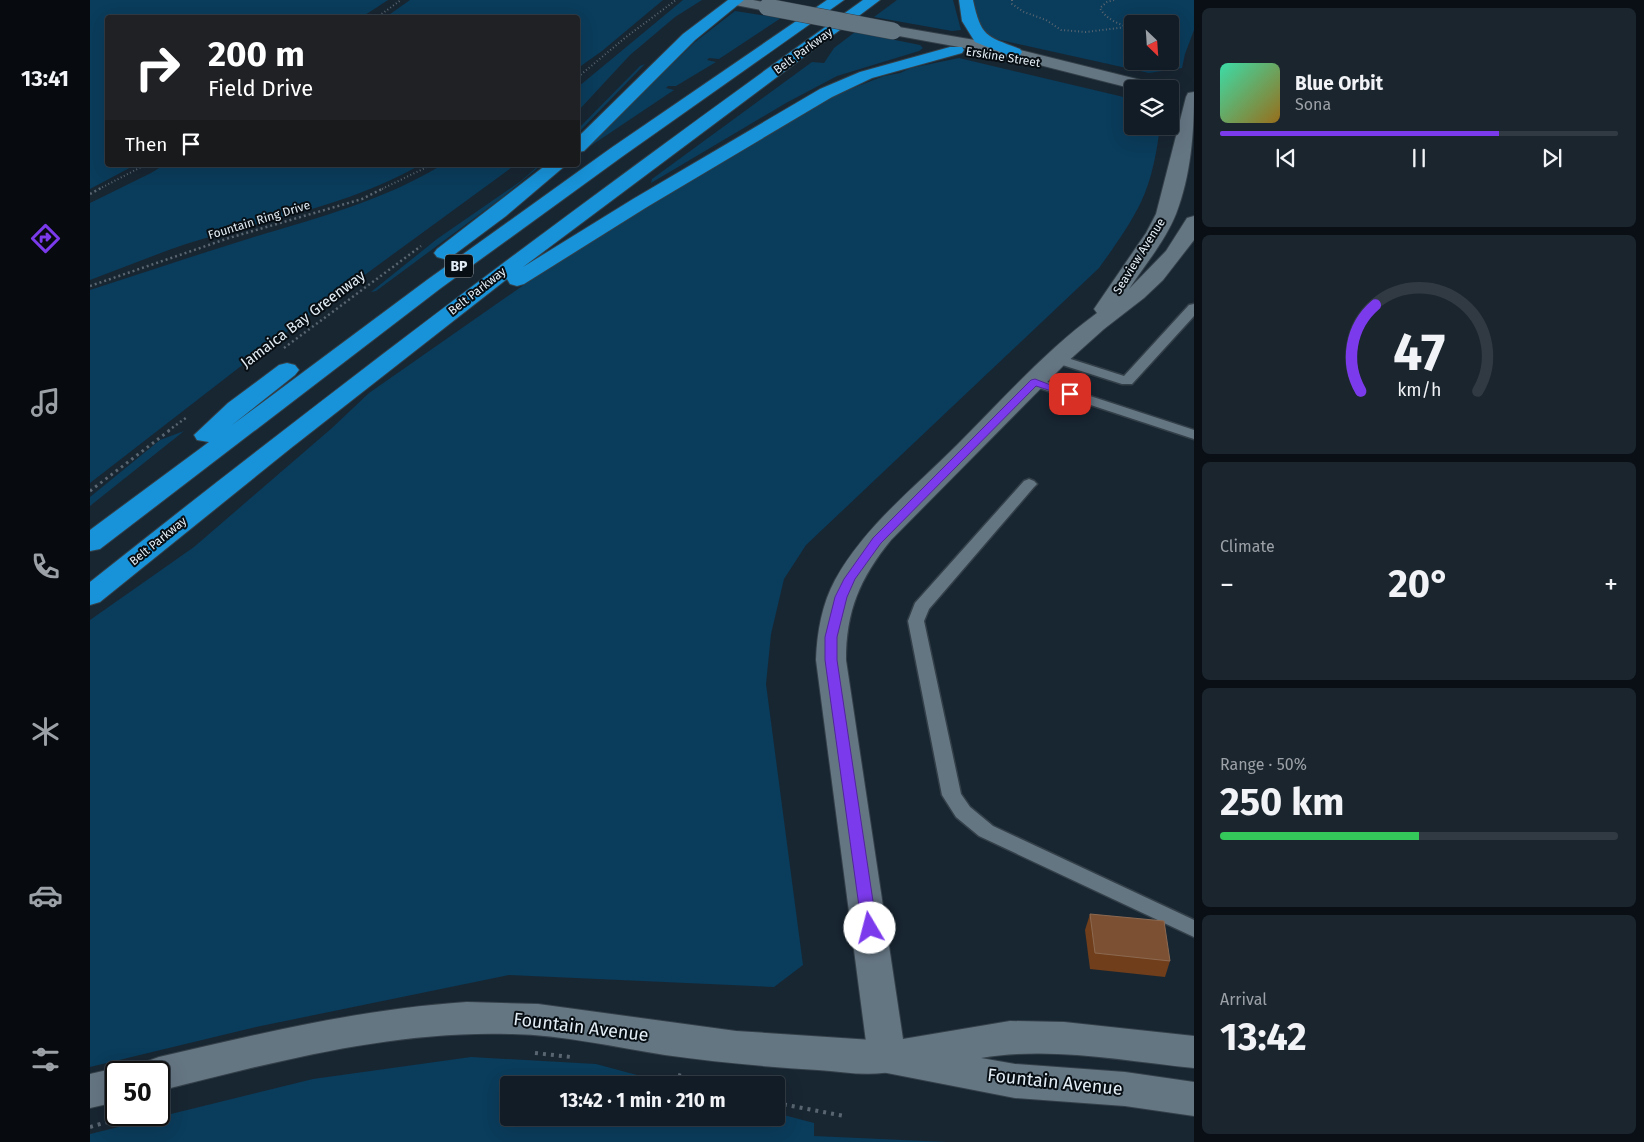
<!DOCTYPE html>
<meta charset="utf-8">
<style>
body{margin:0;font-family:"Fira Sans",sans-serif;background:#1b252e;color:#f1f3f6;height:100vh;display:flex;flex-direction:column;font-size:19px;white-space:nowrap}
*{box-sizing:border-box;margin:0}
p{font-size:16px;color:#9ca1a7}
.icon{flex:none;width:28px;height:28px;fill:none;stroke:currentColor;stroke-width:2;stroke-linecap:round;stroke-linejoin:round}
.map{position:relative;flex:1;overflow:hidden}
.side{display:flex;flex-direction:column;gap:8px;padding:8px;background:#0a0f15;width:450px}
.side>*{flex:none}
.top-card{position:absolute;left:15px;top:15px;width:475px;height:152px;border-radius:5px;box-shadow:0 5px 20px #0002,0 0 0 1px #313a43;background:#202124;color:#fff;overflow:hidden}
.needle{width:32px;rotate:155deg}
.controls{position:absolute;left:1034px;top:15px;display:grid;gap:10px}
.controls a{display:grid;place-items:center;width:55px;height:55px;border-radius:5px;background:#121c26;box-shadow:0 5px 20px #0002,0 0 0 1px #313a43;font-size:25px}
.speed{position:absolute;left:15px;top:1061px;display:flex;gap:10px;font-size:25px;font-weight:700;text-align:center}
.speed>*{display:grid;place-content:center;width:65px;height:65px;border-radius:50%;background:#121c26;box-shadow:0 5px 20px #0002,0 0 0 1px #313a43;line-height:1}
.speed .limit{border:2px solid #111;border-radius:8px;background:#fff;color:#111}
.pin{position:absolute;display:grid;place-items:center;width:42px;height:42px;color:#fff;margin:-21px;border-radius:10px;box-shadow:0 2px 8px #0006}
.me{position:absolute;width:55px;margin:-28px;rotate:352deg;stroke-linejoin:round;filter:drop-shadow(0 0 4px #0008)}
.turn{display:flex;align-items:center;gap:18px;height:105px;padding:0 20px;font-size:22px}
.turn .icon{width:65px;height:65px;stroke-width:2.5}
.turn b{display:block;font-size:35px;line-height:42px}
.then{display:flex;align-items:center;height:48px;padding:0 20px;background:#0003;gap:10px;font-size:19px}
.big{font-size:38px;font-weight:700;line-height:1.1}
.side .widget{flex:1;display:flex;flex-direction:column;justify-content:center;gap:8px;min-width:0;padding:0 18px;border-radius:8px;background:#1b252e}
.side .dial{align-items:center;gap:0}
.dial svg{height:130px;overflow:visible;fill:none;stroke:#313a43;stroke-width:7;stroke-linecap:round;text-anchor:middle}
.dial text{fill:#f1f3f6;stroke:none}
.song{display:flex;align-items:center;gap:15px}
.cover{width:60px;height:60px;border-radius:8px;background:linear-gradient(135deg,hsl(160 70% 55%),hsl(40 70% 35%))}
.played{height:5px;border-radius:2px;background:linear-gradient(90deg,#7c3aed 70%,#313a43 70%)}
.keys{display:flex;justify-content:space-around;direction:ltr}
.heat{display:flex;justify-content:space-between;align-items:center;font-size:28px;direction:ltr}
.charge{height:8px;border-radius:4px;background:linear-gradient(90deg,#34c759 50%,#313a43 0)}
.trip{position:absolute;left:410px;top:1076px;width:285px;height:50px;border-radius:5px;background:#121c26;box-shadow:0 5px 20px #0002,0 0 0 1px #313a43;font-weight:700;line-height:50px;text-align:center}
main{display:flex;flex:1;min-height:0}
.tab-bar{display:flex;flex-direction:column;width:90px;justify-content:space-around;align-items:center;background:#070b0f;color:#9ca1a7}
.tab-bar .icon{width:35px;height:35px}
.tab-bar .current{color:#7c3aed}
.tab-bar b{font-size:22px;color:#f1f3f6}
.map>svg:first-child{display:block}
</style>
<main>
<nav class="tab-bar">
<b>13:41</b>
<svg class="icon current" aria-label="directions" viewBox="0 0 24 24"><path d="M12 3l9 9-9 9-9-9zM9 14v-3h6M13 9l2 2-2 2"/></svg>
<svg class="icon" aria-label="music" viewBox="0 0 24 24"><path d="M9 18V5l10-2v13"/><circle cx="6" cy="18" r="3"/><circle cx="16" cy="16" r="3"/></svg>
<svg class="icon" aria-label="phone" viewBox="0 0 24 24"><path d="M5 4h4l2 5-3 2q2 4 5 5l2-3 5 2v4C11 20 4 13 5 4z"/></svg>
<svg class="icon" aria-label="climate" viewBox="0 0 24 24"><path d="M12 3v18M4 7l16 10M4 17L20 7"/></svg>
<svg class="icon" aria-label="car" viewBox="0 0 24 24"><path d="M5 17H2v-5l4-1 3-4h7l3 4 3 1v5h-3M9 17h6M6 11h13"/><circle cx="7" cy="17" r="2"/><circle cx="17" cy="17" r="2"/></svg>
<svg class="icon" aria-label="filters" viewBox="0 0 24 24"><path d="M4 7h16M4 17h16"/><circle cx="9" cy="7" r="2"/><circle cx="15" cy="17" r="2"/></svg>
</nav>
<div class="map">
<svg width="1104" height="1142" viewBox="0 0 1104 1142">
<rect width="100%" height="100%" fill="#182632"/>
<g fill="#0a3c5b" fill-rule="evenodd">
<polygon points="0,0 298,0 272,17 18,18 18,165 45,165 0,189"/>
<polygon points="320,0 573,0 512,51 488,68 488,18 296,17"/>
<polygon points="593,0 612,0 585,17 540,55 488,111 488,87"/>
<polygon points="807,0 863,0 871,30 862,31 784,17"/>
<path d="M883,0h221v30l-9,24 -3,14 -33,5 -162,-36 -9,-17zM1042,24h38v37h-38z"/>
<polygon points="645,11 691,18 629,59 619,58 617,60 626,62 586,86 578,86 576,88 584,90 490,153 605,42"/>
<polygon points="765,32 830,45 833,48 829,51 747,76 696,103 561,183 562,179 722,62 734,63 744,48"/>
<path d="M869,58l173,41v27h28c-3,25 -8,53 -19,76 -11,23 -27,45 -42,66l-293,277 -22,34 -13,55 -5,50 37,281 -29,22 -265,-12 -253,52 -166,40v-447l104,-73 138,-119 37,-35 169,-118 148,-93 149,-87 49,-19 16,-3 11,-5z"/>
<polygon points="555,64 488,133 488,129 550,66"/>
<path d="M74,165h256c-71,41 -156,55 -234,79 -32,11 -64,24 -96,36v-77l61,-30z"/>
<path d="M352,165h73l-257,188 -168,130v-193c55,-18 109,-36 164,-53 66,-20 128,-36 188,-72z"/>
<polygon points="449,165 451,165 413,197 286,291 281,292 347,239 431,181"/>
<polygon points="94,431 0,506 0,497 70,440"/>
<polygon points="381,1057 506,1064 584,1085 419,1085 419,1118 686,1118 686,1113 724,1123 724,1136 857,1142 0,1142 0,1134 223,1079"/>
</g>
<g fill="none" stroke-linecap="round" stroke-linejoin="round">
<g stroke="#344049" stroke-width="3">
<g id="lane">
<polygon points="1104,304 1104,316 1042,384 1032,384 963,362 961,359 968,355 1034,376 1099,305"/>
<polygon points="945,378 1104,430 1104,439 940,385 938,382"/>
<polygon points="939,479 944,481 947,484 944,487 839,609 834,621 871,794 880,807 903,826 1104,920 1104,937 889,836 866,817 852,795 818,621 825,603 934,481"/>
</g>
</g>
<g stroke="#344049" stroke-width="2">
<g id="street">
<path d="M377,1002l71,2 198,27 151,10 14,4 5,12 -5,12c-26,9 -56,3 -83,1 -51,-3 -102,-8 -153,-15 -51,-8 -102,-20 -153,-21 -120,-4 -238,28 -353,57v-19h-19l5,-10 14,-5c102,-24 203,-48 308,-55z"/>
<polygon points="26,1068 38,1072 26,1072 26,1102 0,1108 0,1074"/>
</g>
</g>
<g stroke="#344049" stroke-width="2">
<g id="secondary">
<polygon points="638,0 663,0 682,4 684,7 682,10 677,11 640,4"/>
<polygon points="803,26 902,43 1071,85 1073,89 1044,89 902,53 798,34 795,31 798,28"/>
<path d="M1104,92c0,41 -3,83 -18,122 -11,27 -31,51 -47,75l37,-38 21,-33 7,-2v24l-31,40 -19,18 -40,31 -38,34 -175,177c-31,38 -45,71 -45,120l57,379 107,-18 54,1 130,14v32c-70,-7 -143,-22 -213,-10l34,6 110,8 69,10v34l-69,-10 -110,-8 -128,-25 -14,-4 -5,-12 -52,-397c1,-28 6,-56 19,-80 29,-53 79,-92 122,-135 45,-45 88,-94 140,-132l-3,-4 52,-76 10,-19 30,-117 2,-4z"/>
</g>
</g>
<g stroke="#344049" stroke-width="2">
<g id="highway">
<polygon points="638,0 654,0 605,40 494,151 488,152 488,137 593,34"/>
<polygon points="737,0 754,0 533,156 351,288 10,549 0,551 0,530 119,442 107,440 104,435 138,403 189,365 197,363 205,365 209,370 205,375 142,425 337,280 521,148"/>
<path d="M773,0h17l-357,267 110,-68 187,-110 40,-17 90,-25h12l2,3 -2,3 -90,25 -40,19 -185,110 -123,77 -7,2 -7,-2 -3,-5 -216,169 -191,154 -10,3v-23c253,-201 511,-395 773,-582z"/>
<path d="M869,0h14c8,37 13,36 47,49l2,3 -2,3h-12l-33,-13 -13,-21z"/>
<polygon points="456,165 476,165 416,216 361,257 354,259 347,257 344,253 347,249"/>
</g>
</g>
<g stroke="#596671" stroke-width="2" stroke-dasharray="1 2.5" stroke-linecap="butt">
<polyline points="922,0 922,4 934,12 956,20 971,30 996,32 1036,27"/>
<path d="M1024,0l-7,2 -7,6c6,12 20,16 32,21"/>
<polyline points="286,18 311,0"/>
<polyline points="1062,61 1069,67"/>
<polyline points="488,77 536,37 586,0"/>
<polyline points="9,189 55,165"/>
<polyline points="292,189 341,165"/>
</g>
<g stroke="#596671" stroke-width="2.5" stroke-dasharray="2 3" stroke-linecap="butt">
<polyline points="0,194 11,188"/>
<polyline points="0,286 139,238 272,199 294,188"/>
<polyline points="194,348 331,246"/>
<polyline points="78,431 97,417"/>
</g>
<polyline stroke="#596671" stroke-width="3" stroke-dasharray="2.5 4" stroke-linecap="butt" points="0,491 80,430"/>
<g stroke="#596671" stroke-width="4" stroke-dasharray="3 5" stroke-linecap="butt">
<polyline points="445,1053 481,1057"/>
<polyline points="588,1075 629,1085"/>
<polyline points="686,1103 754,1116"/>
<polyline points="28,1119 45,1115"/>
<polyline points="0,1127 17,1122"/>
</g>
<use href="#lane" fill="#657683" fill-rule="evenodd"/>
<use href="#street" fill="#657683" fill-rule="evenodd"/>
<use href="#secondary" fill="#657683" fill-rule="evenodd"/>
<use href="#highway" fill="#1892d8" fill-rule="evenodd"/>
<g stroke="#344049" stroke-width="18" stroke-linecap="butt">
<polyline id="secondary-bridge" points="677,7 803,31"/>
</g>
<use href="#secondary-bridge" stroke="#657683" stroke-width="17"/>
</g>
<polygon fill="#703e1b" points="1000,914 1080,961 1075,977 1000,969 995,930"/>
<polygon fill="#7c5133" stroke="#8c6951" points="1000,914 1074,921 1080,961 1005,953"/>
<polygon fill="#7c3aed" stroke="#51269a" points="945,379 984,394 980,397 946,386 791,543 765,579 757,597 747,637 747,660 787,928 785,932 780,934 774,932 772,928 735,660 735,637 745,597 754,579 783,538 941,380"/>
<g text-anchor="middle" stroke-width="4" stroke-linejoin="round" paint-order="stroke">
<g font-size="12" fill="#e2ecf4" stroke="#080f14">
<text transform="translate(713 51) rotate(-36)" y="4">Belt Parkway</text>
<text transform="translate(913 57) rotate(9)" y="4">Erskine Street</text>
<text transform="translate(169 220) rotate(-17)" y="4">Fountain Ring Drive</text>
<text transform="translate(1049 256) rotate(-58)" y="4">Seaview Avenue</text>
<text transform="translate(387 291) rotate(-38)" y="4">Belt Parkway</text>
<text transform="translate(68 541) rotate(-39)" y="4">Belt Parkway</text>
</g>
<rect fill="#080f14" stroke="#a1aab1" stroke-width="1" x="355" y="254.5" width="28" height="23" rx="4"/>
<g font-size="14" font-weight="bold" fill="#e2ecf4">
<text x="369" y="271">BP</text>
</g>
<g font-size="15" fill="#e2ecf4" stroke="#080f14">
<text transform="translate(213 319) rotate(-37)" y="5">Jamaica Bay Greenway</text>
</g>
<g font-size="18" fill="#e2ecf4" stroke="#080f14">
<text transform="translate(491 1027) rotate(7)" y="6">Fountain Avenue</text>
<text transform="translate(965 1082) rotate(6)" y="6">Fountain Avenue</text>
</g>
</g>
</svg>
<div class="controls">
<a><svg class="needle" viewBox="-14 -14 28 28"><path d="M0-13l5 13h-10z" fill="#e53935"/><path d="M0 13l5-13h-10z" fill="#9ca1a7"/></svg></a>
<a><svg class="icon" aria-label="layers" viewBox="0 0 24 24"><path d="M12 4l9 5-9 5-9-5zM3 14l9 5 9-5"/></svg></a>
</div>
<div class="speed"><div class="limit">50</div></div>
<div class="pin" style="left:980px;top:394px;background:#d93025"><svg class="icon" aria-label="arrive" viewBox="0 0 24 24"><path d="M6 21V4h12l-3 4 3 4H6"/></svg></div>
<svg class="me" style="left:780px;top:928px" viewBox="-20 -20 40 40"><circle r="19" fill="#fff"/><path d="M0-13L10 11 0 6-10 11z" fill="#7c3aed"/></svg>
<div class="trip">13:42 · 1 min · 210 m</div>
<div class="top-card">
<div class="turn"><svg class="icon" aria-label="right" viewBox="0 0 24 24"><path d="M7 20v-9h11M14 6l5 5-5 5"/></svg><div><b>200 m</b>Field Drive</div></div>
<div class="then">Then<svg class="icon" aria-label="arrive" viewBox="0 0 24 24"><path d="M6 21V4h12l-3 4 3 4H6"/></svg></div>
</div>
</div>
<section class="side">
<div class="widget">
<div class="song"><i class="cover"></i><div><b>Blue Orbit</b><p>Sona</p></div></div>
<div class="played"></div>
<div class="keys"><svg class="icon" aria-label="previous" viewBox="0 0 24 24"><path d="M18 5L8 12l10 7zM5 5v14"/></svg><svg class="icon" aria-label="pause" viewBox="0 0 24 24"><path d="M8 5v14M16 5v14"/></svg><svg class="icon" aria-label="next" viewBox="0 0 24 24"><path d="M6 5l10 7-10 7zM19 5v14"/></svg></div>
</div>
<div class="widget dial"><svg viewBox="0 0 100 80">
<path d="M14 69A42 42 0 1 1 86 69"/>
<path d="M14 69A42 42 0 0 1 23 16" stroke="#7c3aed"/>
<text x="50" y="56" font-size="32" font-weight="700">47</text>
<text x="50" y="72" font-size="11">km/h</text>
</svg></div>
<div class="widget"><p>Climate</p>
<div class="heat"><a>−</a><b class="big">20°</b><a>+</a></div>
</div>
<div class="widget"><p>Range · 50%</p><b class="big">250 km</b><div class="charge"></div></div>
<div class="widget"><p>Arrival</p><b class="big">13:42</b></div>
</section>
</main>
